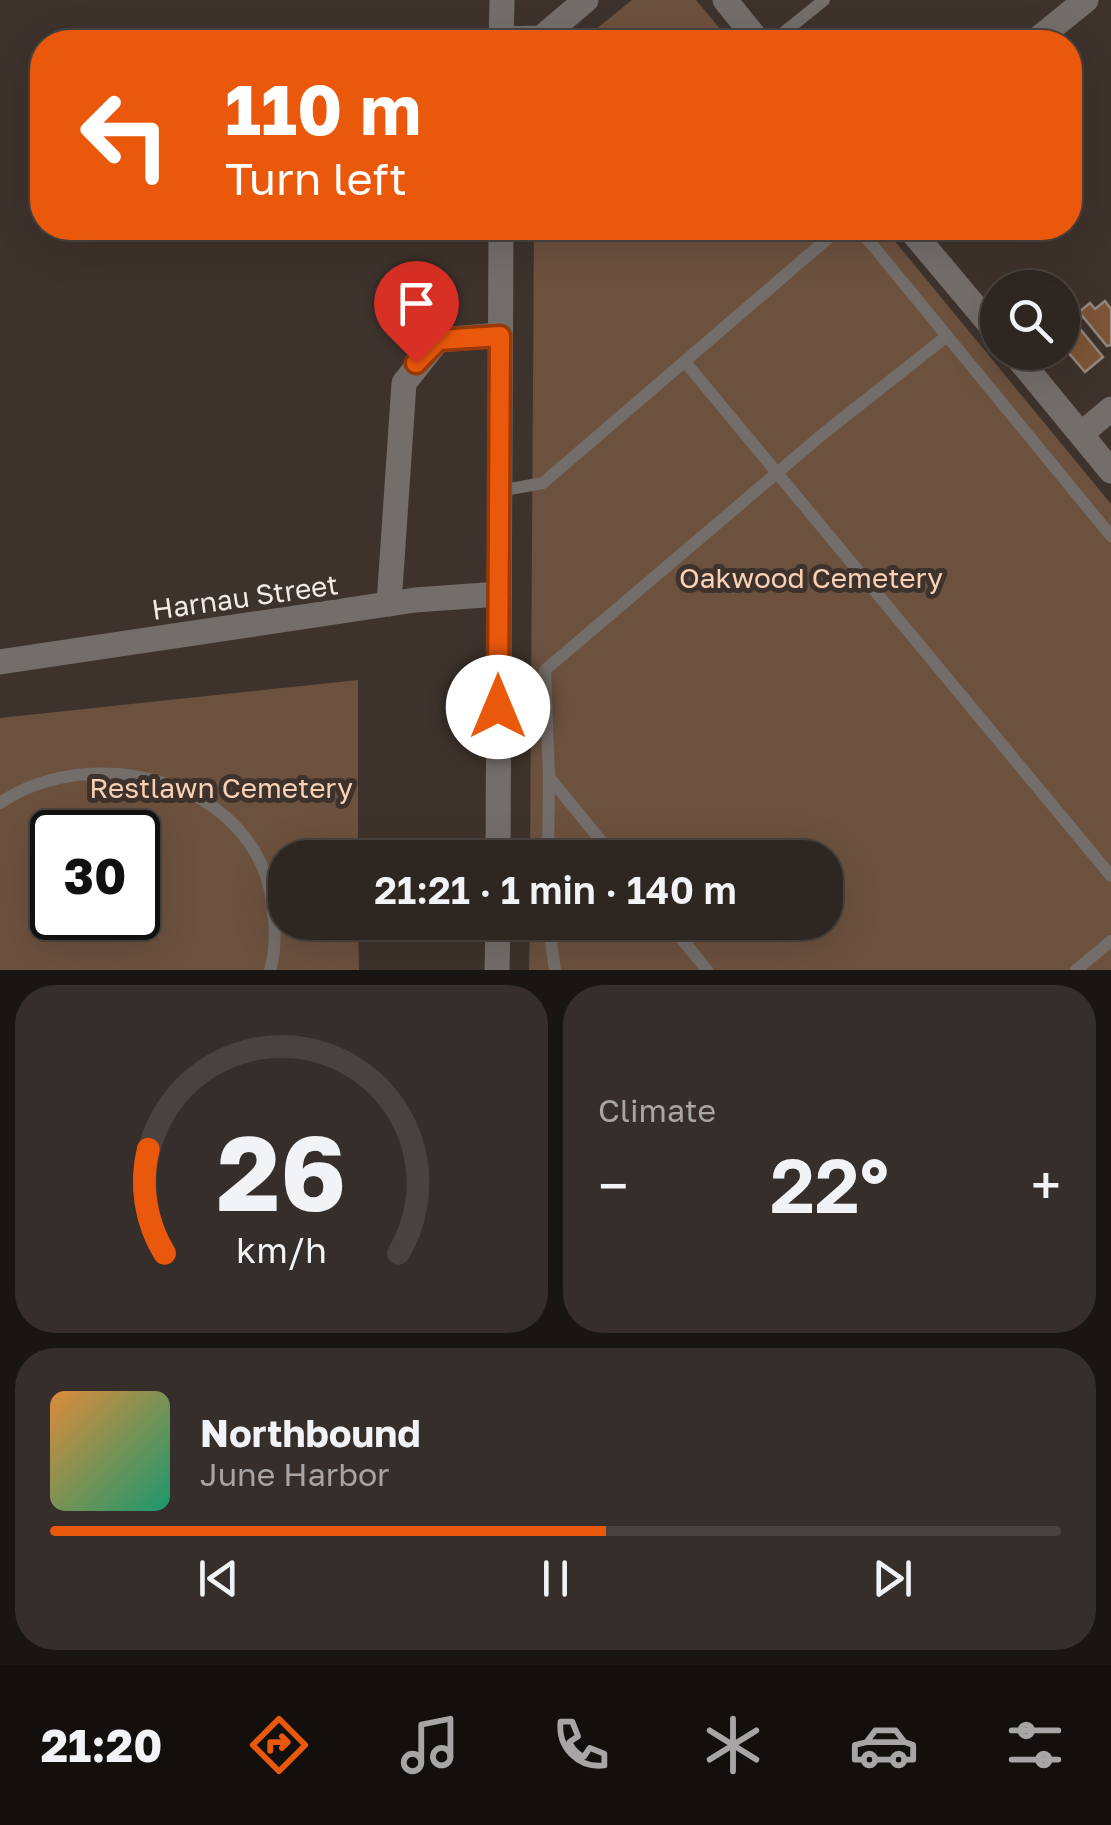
<!DOCTYPE html>
<meta charset="utf-8">
<style>
body{margin:0;font-family:"Golos Text",sans-serif;background:#362e2a;color:#f1f3f6;height:100vh;display:flex;flex-direction:column;font-size:38px;white-space:nowrap}
*{box-sizing:border-box;margin:0}
p{font-size:32px;color:#a7a5a5}
.icon{flex:none;width:55px;height:55px;fill:none;stroke:currentColor;stroke-width:2;stroke-linecap:round;stroke-linejoin:round}
.map{position:relative;height:970px;overflow:hidden}
.drawer{display:flex;flex-direction:column;gap:15px;padding:15px;background:#191512;flex:1}
.drawer>*{flex:none}
.top-card{position:absolute;left:30px;top:30px;width:1052px;height:210px;border-radius:40px;box-shadow:0 10px 40px #0002,0 0 0 2px #49433f;background:#ea580c;color:#fff;overflow:hidden}
.fabs{position:absolute;left:980px;top:270px;display:grid;gap:20px}
.fabs a{display:grid;place-items:center;width:100px;height:100px;border-radius:50%;background:#2e2621;box-shadow:0 10px 40px #0002,0 0 0 2px #49433f;font-size:50px}
.speed{position:absolute;left:30px;top:810px;display:flex;gap:20px;font-size:50px;font-weight:700;text-align:center}
.speed>*{display:grid;place-content:center;width:130px;height:130px;border-radius:50%;background:#2e2621;box-shadow:0 10px 40px #0002,0 0 0 2px #49433f;line-height:1}
.speed .limit{border:5px solid #111;border-radius:15px;background:#fff;color:#111}
.pin{position:absolute;display:grid;place-items:center;width:85px;height:85px;color:#fff;margin:-102px -42px;border-radius:50% 50% 50% 0;rotate:-45deg;box-shadow:0 0 10px #0007}
.pin .icon{rotate:45deg}
.me{position:absolute;width:110px;margin:-55px;rotate:0deg;stroke-linejoin:round;filter:drop-shadow(0 0 8px #0008)}
.turn{display:flex;align-items:center;gap:35px;height:210px;padding:0 30px;font-size:45px}
.turn .icon{width:130px;height:130px;stroke-width:2.5}
.turn b{display:block;font-size:70px;line-height:85px}
.big{font-size:75px;font-weight:600;line-height:1.1}
.drawer .tile{flex:1;display:flex;flex-direction:column;justify-content:center;gap:15px;min-width:0;padding:0 35px;border-radius:40px;background:#362e2a}
.drawer .dial{align-items:center;gap:0}
.dial svg{height:260px;overflow:visible;fill:none;stroke:#49433f;stroke-width:7;stroke-linecap:round;text-anchor:middle}
.dial text{fill:#f1f3f6;stroke:none}
.song{display:flex;align-items:center;gap:30px}
.cover{width:120px;height:120px;border-radius:15px;background:linear-gradient(135deg,hsl(30 70% 55%),hsl(160 70% 35%))}
.played{height:10px;border-radius:5px;background:linear-gradient(90deg,#ea580c 55%,#49433f 55%)}
.keys{display:flex;justify-content:space-around;direction:ltr}
.heat{display:flex;justify-content:space-between;align-items:center;font-size:55px;direction:ltr}
.drawer .tiles{flex:1;display:grid;gap:15px;grid-template-columns:1fr 1fr}
.tile:last-child{grid-column:span 2}
.trip{position:absolute;left:268px;top:840px;width:575px;height:100px;border-radius:40px;background:#2e2621;box-shadow:0 10px 40px #0002,0 0 0 2px #49433f;font-weight:600;line-height:100px;text-align:center}
.dock{display:flex;height:160px;justify-content:space-around;align-items:center;background:#120f0d;color:#a7a5a5}
.dock .icon{width:70px;height:70px}
.dock .on{color:#ea580c}
.dock b{font-size:45px;color:#f1f3f6}
.map>svg:first-child{display:block}
</style>
<div class="map">
<svg width="1111" height="970" viewBox="0 0 1111 970">
<rect width="100%" height="100%" fill="#3e332c"/>
<g fill="#6c513e" fill-rule="evenodd">
<polygon points="632,0 696,0 731,42 580,42"/>
<polygon points="534,228 884,228 1111,504 1111,970 529,970 530,923 825,922 825,858 530,857"/>
<path d="M358,680v177l-73,1v64l73,1 1,47h-359v-252zM52,832h86v86h-86z"/>
</g>
<g fill="#7d5436" stroke="#93867e" stroke-width="2.5">
<polygon points="1105,301 1111,309 1111,345 1107,346 1079,312 1090,303 1095,309"/>
<polygon points="1072,319 1103,357 1085,372 1062,345 1062,328"/>
</g>
<g fill="none" stroke-linecap="round" stroke-linejoin="round">
<g stroke="#736e6a" stroke-width="12">
<polyline points="772,42 824,0"/>
<polyline points="853,228 865,236 1111,536"/>
<polyline points="686,363 1111,876"/>
<polyline points="499,491 543,483 840,228"/>
<path d="M0,803c93,-63 254,-23 272,98 3,22 5,48 -2,69"/>
<polyline points="548,858 549,777"/>
<polyline points="615,858 549,777 545,670 824,433 947,336"/>
<polyline points="548,922 555,970"/>
<polyline points="668,922 707,970"/>
<polyline points="1076,970 1111,941"/>
</g>
<g stroke="#736e6a" stroke-width="25">
<polyline points="725,0 759,42"/>
<polyline points="501,39 541,38 586,0"/>
<polyline points="501,42 502,0"/>
<polyline points="1034,42 1086,0"/>
<polyline points="909,228 998,334"/>
<polyline points="1013,352 1111,471"/>
<polyline points="1081,434 1111,409"/>
<polyline points="389,604 404,383 438,340 500,335"/>
<polyline points="0,662 415,600 499,594"/>
<polyline points="498,858 501,228"/>
<polyline points="497,970 498,922"/>
</g>
</g>
<g fill="none" stroke-linecap="round" stroke-linejoin="round">
<g stroke="#983908" stroke-width="25">
<polyline id="route" points="416,363 438,340 500,336 498,707"/>
</g>
<use href="#route" stroke="#ea580c" stroke-width="18"/>
</g>
<g text-anchor="middle" stroke-width="10" stroke-linejoin="round" paint-order="stroke">
<g font-size="28" fill="#fbd1b5" stroke="#3e332c">
<text x="811" y="588">Oakwood Cemetery</text>
<text x="221" y="798">Restlawn Cemetery</text>
</g>
<g font-size="28" fill="#f1eae6" stroke="#3e332c">
<text transform="translate(245 597) rotate(-8)" y="10">Harnau Street</text>
</g>
</g>
</svg>
<div class="fabs">
<a><svg class="icon" aria-label="search" viewBox="0 0 24 24"><circle cx="10" cy="10" r="6"/><path d="M15 15l6 6"/></svg></a>
</div>
<div class="speed"><div class="limit">30</div></div>
<div class="pin" style="left:416px;top:363px;background:#d93025"><svg class="icon" aria-label="arrive" viewBox="0 0 24 24"><path d="M6 21V4h12l-3 4 3 4H6"/></svg></div>
<svg class="me" style="left:498px;top:707px" viewBox="-20 -20 40 40"><circle r="19" fill="#fff"/><path d="M0-13L10 11 0 6-10 11z" fill="#ea580c"/></svg>
<div class="trip">21:21 · 1 min · 140 m</div>
<div class="top-card">
<div class="turn"><svg class="icon" aria-label="left" viewBox="0 0 24 24"><path d="M17 20v-9H6M10 6l-5 5 5 5"/></svg><div><b>110 m</b>Turn left</div></div>
</div>
</div>
<section class="drawer">
<div class="tiles">
<div class="tile dial"><svg viewBox="0 0 100 80">
<path d="M14 69A42 42 0 1 1 86 69"/>
<path d="M14 69A42 42 0 0 1 9 37" stroke="#ea580c"/>
<text x="50" y="56" font-size="32" font-weight="700">26</text>
<text x="50" y="72" font-size="11">km/h</text>
</svg></div>
<div class="tile"><p>Climate</p>
<div class="heat"><a>−</a><b class="big">22°</b><a>+</a></div>
</div>
<div class="tile">
<div class="song"><i class="cover"></i><div><b>Northbound</b><p>June Harbor</p></div></div>
<div class="played"></div>
<div class="keys"><svg class="icon" aria-label="previous" viewBox="0 0 24 24"><path d="M18 5L8 12l10 7zM5 5v14"/></svg><svg class="icon" aria-label="pause" viewBox="0 0 24 24"><path d="M8 5v14M16 5v14"/></svg><svg class="icon" aria-label="next" viewBox="0 0 24 24"><path d="M6 5l10 7-10 7zM19 5v14"/></svg></div>
</div>
</div>
</section>
<nav class="dock">
<b>21:20</b>
<svg class="icon on" aria-label="directions" viewBox="0 0 24 24"><path d="M12 3l9 9-9 9-9-9zM9 14v-3h6M13 9l2 2-2 2"/></svg>
<svg class="icon" aria-label="music" viewBox="0 0 24 24"><path d="M9 18V5l10-2v13"/><circle cx="6" cy="18" r="3"/><circle cx="16" cy="16" r="3"/></svg>
<svg class="icon" aria-label="phone" viewBox="0 0 24 24"><path d="M5 4h4l2 5-3 2q2 4 5 5l2-3 5 2v4C11 20 4 13 5 4z"/></svg>
<svg class="icon" aria-label="climate" viewBox="0 0 24 24"><path d="M12 3v18M4 7l16 10M4 17L20 7"/></svg>
<svg class="icon" aria-label="car" viewBox="0 0 24 24"><path d="M5 17H2v-5l4-1 3-4h7l3 4 3 1v5h-3M9 17h6M6 11h13"/><circle cx="7" cy="17" r="2"/><circle cx="17" cy="17" r="2"/></svg>
<svg class="icon" aria-label="filters" viewBox="0 0 24 24"><path d="M4 7h16M4 17h16"/><circle cx="9" cy="7" r="2"/><circle cx="15" cy="17" r="2"/></svg>
</nav>
